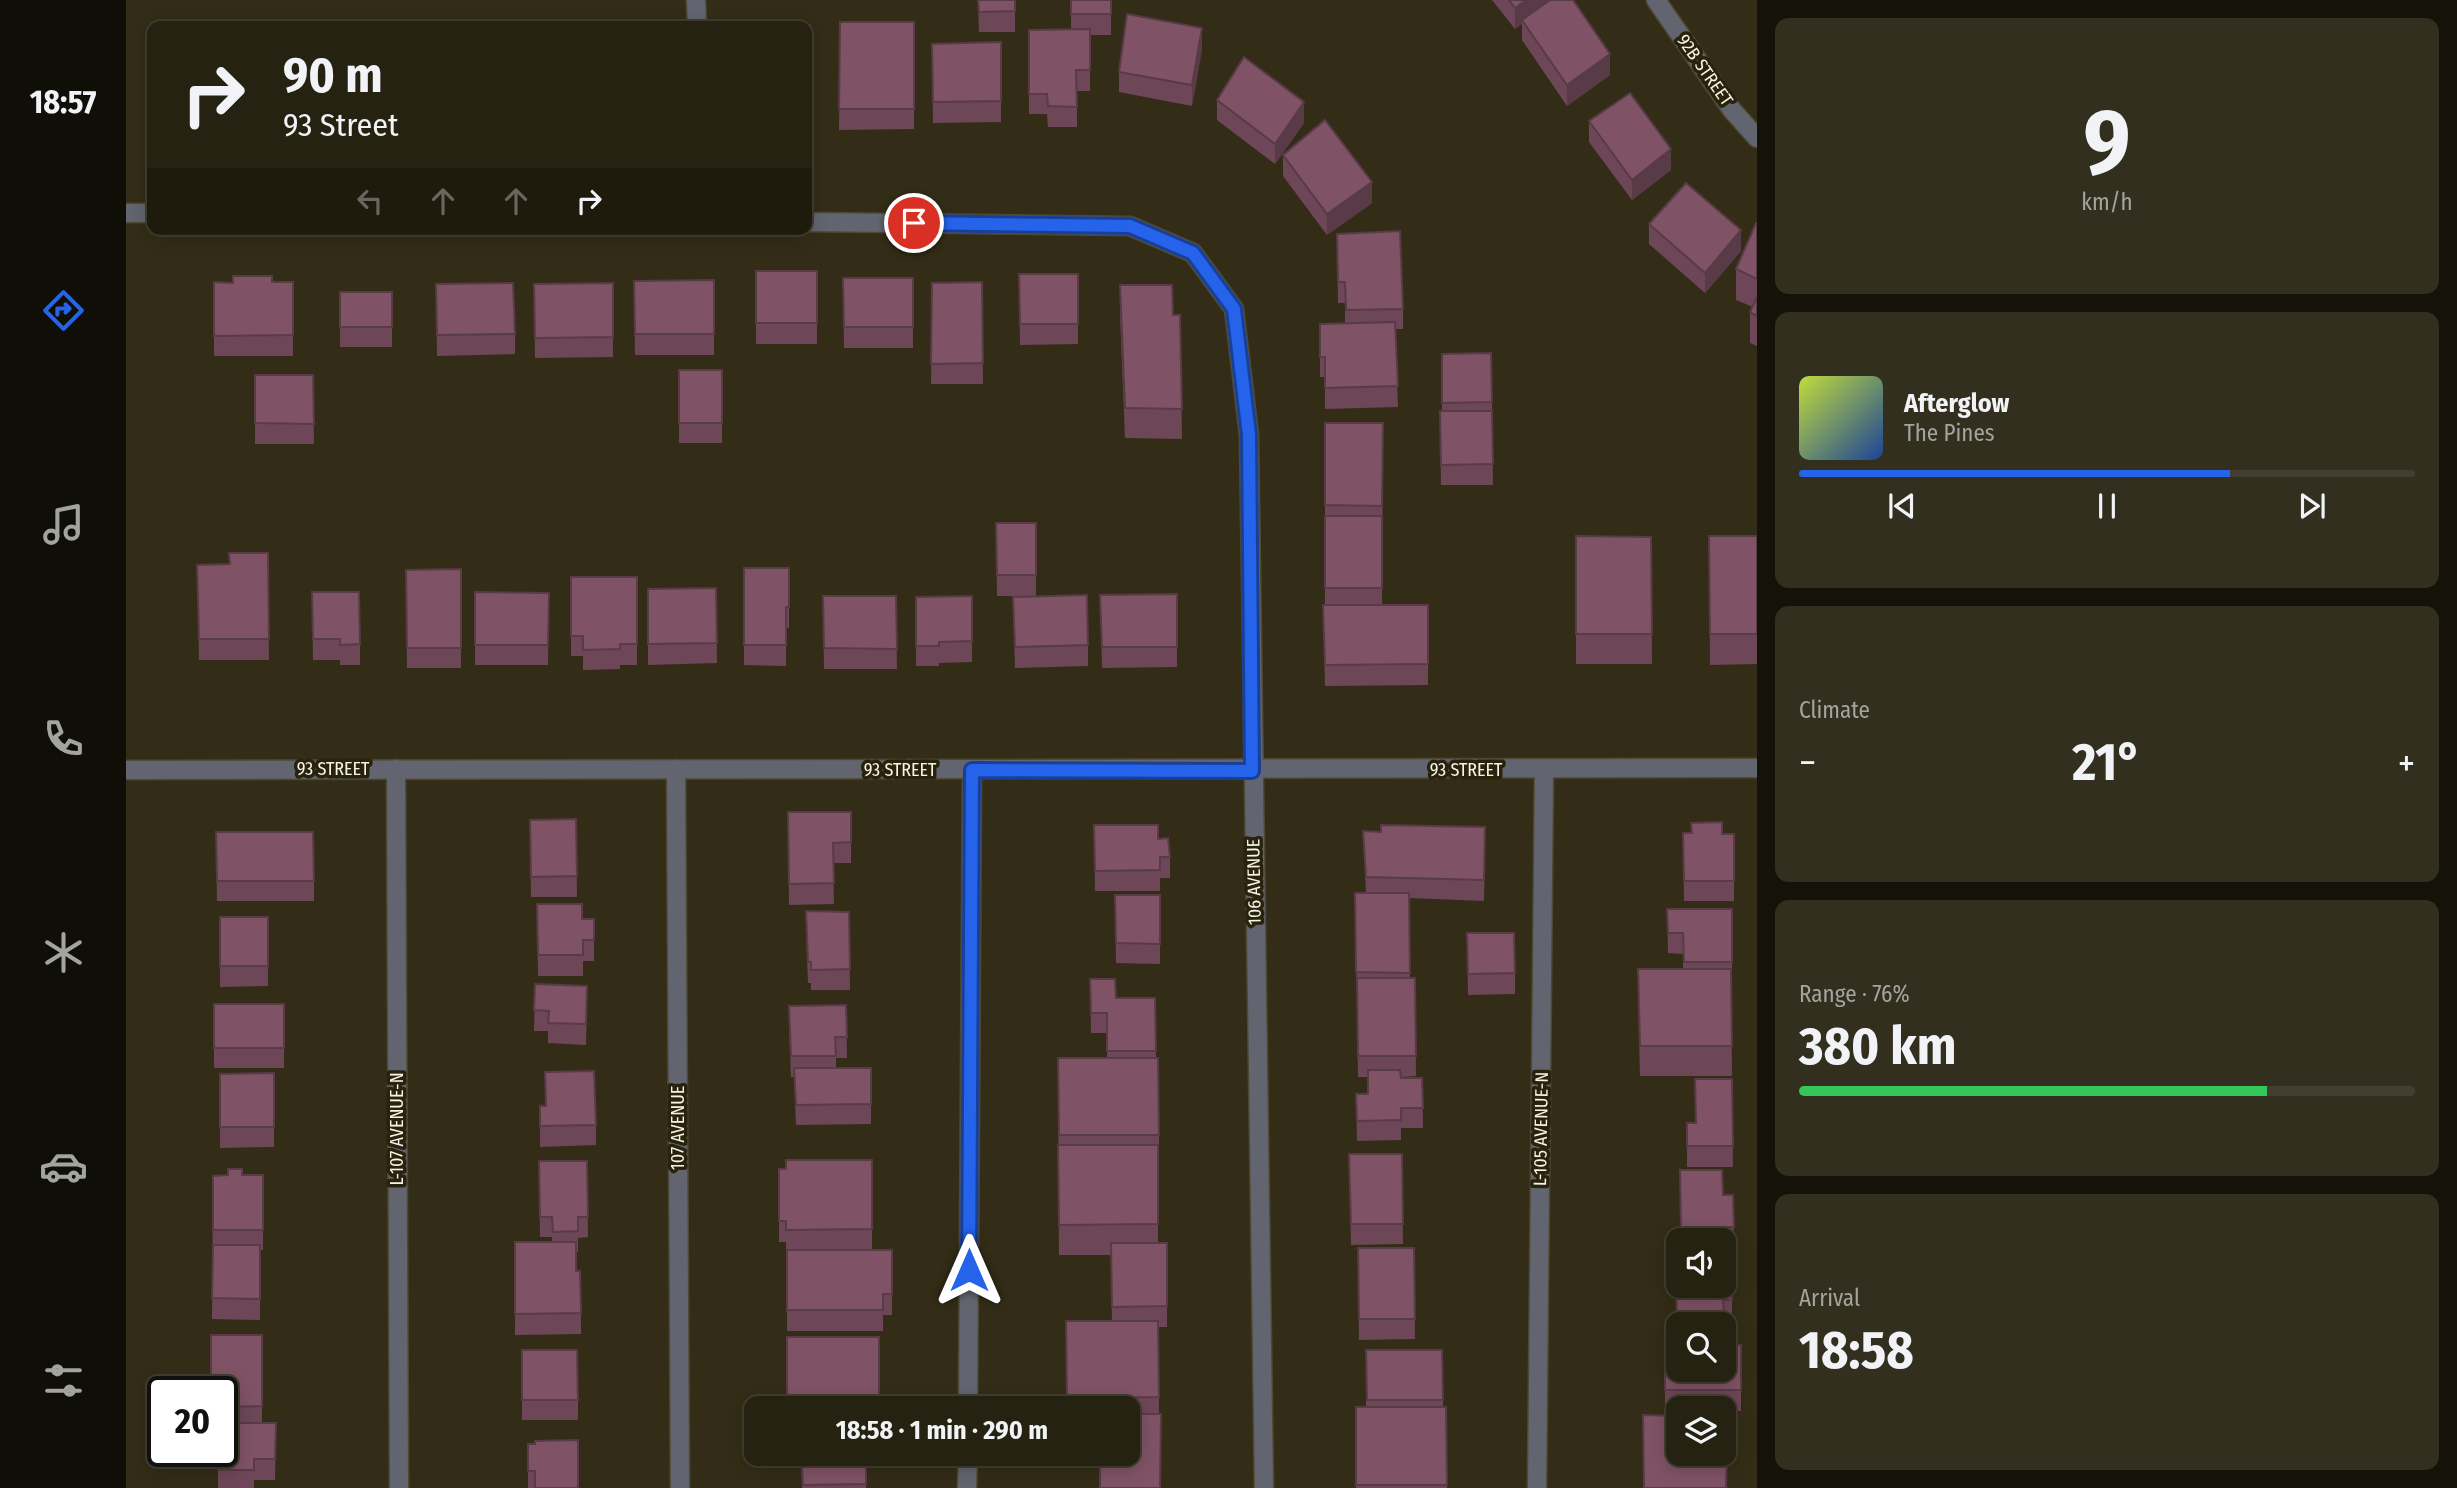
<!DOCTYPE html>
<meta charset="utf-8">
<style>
body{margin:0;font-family:"Fira Sans Condensed",sans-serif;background:#322f1f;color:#f1f3f6;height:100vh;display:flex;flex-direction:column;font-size:26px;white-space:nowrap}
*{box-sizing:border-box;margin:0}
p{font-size:23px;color:#a4a49f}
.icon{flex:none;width:38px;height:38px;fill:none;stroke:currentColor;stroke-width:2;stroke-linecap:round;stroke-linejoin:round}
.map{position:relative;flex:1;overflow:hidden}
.details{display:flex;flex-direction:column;gap:18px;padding:18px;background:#151309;width:700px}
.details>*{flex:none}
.hud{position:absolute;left:21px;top:21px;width:665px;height:214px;border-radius:14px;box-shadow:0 4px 18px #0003,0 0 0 2px #423f31;background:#262211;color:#f1f3f6;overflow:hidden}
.buttons{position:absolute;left:1540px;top:1228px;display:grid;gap:14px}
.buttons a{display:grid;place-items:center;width:70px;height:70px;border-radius:14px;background:#262211;box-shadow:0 4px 18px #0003,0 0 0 2px #423f31;font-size:35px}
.speed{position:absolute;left:21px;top:1376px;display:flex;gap:14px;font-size:35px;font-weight:700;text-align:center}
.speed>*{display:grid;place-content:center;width:91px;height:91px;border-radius:50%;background:#262211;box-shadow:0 4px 18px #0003,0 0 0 2px #423f31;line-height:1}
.speed .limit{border:4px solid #111;border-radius:10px;background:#fff;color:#111}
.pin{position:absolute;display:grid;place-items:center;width:60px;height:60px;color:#fff;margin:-30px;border:4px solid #fff;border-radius:50%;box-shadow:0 2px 7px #0007}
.me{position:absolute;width:77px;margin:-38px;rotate:0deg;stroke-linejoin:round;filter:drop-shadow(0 0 5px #0008)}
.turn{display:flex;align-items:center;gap:24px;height:147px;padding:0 21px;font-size:32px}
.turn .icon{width:91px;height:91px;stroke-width:2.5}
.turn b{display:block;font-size:49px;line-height:60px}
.lanes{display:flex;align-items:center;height:66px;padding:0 21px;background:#0003;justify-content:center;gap:35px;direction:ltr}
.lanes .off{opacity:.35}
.big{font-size:52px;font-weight:700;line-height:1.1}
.details .tile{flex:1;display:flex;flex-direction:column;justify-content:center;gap:10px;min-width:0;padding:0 24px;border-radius:14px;background:#322f1f}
.details .dial{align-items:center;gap:0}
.dial b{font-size:91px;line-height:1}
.song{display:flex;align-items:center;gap:21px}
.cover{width:84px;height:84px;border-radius:10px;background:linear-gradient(135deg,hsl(70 70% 55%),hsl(220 70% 35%))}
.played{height:7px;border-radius:4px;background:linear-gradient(90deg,#2563eb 70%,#423f31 70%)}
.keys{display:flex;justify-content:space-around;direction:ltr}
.heat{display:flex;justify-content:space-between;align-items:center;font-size:38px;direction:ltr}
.charge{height:10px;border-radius:5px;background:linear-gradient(90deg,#34c759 76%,#423f31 0)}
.trip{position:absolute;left:618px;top:1396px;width:396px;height:70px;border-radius:14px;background:#262211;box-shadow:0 4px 18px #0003,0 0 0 2px #423f31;font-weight:700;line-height:70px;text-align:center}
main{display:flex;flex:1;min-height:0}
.dock{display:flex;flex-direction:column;width:126px;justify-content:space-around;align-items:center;background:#0f0e07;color:#a4a49f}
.dock .icon{width:49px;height:49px}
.dock .current{color:#2563eb}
.dock b{font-size:32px;color:#f1f3f6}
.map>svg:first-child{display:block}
</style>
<main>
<nav class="dock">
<b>18:57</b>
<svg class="icon current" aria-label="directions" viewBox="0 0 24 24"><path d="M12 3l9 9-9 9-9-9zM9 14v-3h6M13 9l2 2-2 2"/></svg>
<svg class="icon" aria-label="music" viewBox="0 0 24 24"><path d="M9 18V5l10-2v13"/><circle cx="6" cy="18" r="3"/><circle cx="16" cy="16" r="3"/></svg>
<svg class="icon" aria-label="phone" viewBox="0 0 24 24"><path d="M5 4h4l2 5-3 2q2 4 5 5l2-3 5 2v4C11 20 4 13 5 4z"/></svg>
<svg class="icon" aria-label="climate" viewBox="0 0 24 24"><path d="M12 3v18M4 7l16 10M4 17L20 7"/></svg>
<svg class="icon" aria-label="car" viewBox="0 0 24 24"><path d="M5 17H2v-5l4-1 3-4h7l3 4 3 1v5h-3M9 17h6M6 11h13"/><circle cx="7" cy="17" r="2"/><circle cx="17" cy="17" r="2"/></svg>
<svg class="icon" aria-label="filters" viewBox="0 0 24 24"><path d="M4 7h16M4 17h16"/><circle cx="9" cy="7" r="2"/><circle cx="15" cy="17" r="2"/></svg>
</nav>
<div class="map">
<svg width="1631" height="1488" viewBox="0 0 1631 1488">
<rect width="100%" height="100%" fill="#332d17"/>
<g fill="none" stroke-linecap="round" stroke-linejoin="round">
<g stroke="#4e4934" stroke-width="21">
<g id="minor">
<polyline points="570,0 571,26"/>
<polyline points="1530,0 1606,110 1631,138"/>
<polyline points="0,213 26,213"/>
<polyline points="681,222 1004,226 1067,253 1108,309 1123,435 1138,1488"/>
<polyline points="270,769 273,1488"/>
<polyline points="550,769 554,1488"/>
<polyline points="0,770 1631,768"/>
<polyline points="842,1409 846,770"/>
<polyline points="841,1488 842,1454"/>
<polyline points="1411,1488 1418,770"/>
</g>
</g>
<use href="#minor" stroke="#62656f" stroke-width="18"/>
</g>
<g fill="#6d4757">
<polygon points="852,0 889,0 889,32 853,32"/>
<polygon points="945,0 985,0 985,35 964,35 964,91 951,91 951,127 922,127 921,114 903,114 903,30 945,29"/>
<polygon points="1366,0 1447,0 1484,75 1441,106 1396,40 1396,24 1389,29"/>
<polygon points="714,22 788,22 788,129 713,130"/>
<polygon points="684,25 684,127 681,127 681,26"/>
<polygon points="875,42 875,122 807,123 806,44"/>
<polygon points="1076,49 1066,106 993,92 993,72"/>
<polygon points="1091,100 1178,123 1149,164 1091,120"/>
<polygon points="1463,121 1545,170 1506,200 1463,142"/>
<polygon points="1157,155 1246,203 1201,235 1157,176"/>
<polygon points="1631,223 1631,346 1624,343 1624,312 1627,307 1610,300 1610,269"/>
<polygon points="1523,224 1615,251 1579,293 1523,244"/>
<polygon points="1211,234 1277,309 1277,329 1269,329 1272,407 1199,409 1199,377 1194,377 1194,324 1219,324 1219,303 1212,303"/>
<rect x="630" y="271" width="61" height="73"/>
<polygon points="893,274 952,274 952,344 894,345"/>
<polygon points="717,278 787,278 787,348 718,348"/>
<polygon points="588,280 588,355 509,355 508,281"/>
<rect x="88" y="282" width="79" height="74"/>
<polygon points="856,282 857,384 805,384 806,283"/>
<polygon points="487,283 487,357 409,358 408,284"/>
<polygon points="310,284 389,334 389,354 311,356"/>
<polygon points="994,285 1047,315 1054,315 1056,439 999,438 994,316"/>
<rect x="214" y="292" width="52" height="55"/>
<polygon points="1316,354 1366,402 1367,485 1315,485 1314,411 1316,411"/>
<rect x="553" y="370" width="43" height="73"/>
<polygon points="129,375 187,375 188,444 129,444"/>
<polygon points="1199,423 1257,423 1256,605 1302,605 1302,685 1199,686 1197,605 1199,605"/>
<polygon points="870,523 910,523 910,596 871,596"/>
<polygon points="1450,536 1525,537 1526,664 1450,664"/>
<polygon points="1583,536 1631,536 1631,664 1584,665"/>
<polygon points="103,553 142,553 143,660 73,660 71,565 103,564"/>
<polygon points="618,568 663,568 663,628 660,628 660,666 618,665"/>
<polygon points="335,569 335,668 281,668 280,570"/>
<polygon points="445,577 511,577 511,665 494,665 494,669 457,670 457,656 445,656"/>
<polygon points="590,588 591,663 522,665 522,589"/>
<polygon points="186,592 234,644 234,665 214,665 214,660 187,660"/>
<polygon points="349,592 423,593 422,665 349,665"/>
<polygon points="1051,594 1051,667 976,668 974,595"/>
<polygon points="697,596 770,596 771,669 698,669"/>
<polygon points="846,596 846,662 813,663 813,666 790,666 790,597"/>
<polygon points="887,597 962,645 962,666 889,668"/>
<polygon points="662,812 725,812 725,863 707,863 708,904 663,905"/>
<polygon points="450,819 451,897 405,897 404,820"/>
<polygon points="1565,823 1596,834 1608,834 1608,901 1558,901 1557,833 1565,833"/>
<polygon points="968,825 1032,839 1044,857 1044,878 1034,878 1034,891 969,891"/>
<polygon points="1237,831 1359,848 1358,901 1283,898 1284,978 1289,978 1290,1076 1275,1077 1275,1078 1296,1078 1297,1128 1275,1128 1275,1140 1231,1141 1230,1094 1242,1094 1242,1077 1232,1077 1229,893 1240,893"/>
<polygon points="90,832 188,881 188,901 91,901"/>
<polygon points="989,895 1034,895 1034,964 990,963"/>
<polygon points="411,904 456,919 468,940 468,961 457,961 457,976 412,976"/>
<polygon points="1541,909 1606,909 1606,983 1605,983 1606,1076 1514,1076 1512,999 1557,969 1557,954 1542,953"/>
<polygon points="723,912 724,990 685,990 685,983 682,983 680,932"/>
<polygon points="94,917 142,917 142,986 94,987"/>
<polygon points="1341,933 1389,973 1389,994 1342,995"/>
<polygon points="964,979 990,998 1029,998 1030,1058 1033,1135 1033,1166 1032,1166 1032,1243 1041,1243 1041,1327 1032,1327 1033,1414 1001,1454 1001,1409 940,1409 940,1321 986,1321 985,1255 933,1255 932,1058 981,1058 981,1033 965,1033"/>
<polygon points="409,984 461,1006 460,1045 422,1043 422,1031 408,1031"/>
<rect x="88" y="1004" width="70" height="64"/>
<polygon points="720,1005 721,1058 710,1058 710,1068 745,1068 745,1124 670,1125 668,1077 665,1077 663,1026"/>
<polygon points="148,1073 148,1147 94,1148 94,1074"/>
<polygon points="1606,1079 1607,1167 1561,1167 1561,1123 1569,1123"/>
<polygon points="414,1106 470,1125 470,1145 414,1147"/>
<polygon points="1223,1154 1276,1154 1277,1244 1225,1245"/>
<polygon points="746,1160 746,1250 660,1250 660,1242 653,1242 653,1169"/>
<polygon points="413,1161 461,1161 462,1237 452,1238 452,1252 450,1252 450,1271 455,1313 455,1334 389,1335 389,1242 426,1242 426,1237 414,1237"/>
<polygon points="1554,1170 1597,1195 1607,1195 1608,1247 1598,1247 1598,1241 1555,1241"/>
<polygon points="116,1175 137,1175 137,1250 134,1250 134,1320 86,1319 87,1176"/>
<polygon points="1232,1248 1288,1248 1289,1339 1233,1340"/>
<polygon points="661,1250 766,1250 766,1315 757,1315 757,1331 661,1331"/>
<polygon points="1549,1261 1606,1300 1606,1321 1598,1321 1598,1325 1552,1325 1552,1336 1551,1336"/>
<polygon points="136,1335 136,1423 150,1423 149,1480 128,1480 128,1488 92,1488 92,1451 96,1451 96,1391"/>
<rect x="661" y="1337" width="92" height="72"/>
<polygon points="1539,1345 1615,1345 1615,1411 1598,1411 1598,1409 1552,1409 1552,1411 1539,1411"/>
<polygon points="396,1350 452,1400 452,1420 396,1420"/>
<polygon points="1240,1350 1316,1350 1317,1407 1320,1407 1321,1488 1230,1488 1230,1407 1240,1407"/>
<polygon points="402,1444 452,1488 402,1488"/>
<polygon points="675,1454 740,1454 740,1488 676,1488"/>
</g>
<g fill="#593a47">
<polygon points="1400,0 1427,0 1396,20 1396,24 1389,29 1389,8"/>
<polygon points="1076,28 1076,49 1066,106 1066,85"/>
<polygon points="1484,54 1484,75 1441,106 1441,85"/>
<polygon points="1178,102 1178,123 1149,164 1149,144"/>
<polygon points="1545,149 1545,170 1506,200 1506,180"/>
<polygon points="1246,182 1246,203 1201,235 1201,214"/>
<polygon points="1615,230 1615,251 1579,293 1579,273"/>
</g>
<g fill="#7f5365" stroke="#593a47" stroke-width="2">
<polygon points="852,0 889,0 889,11 853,12"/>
<rect x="945" y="0" width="40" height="14"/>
<polygon points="1383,0 1400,0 1389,8"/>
<polygon points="1424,0 1447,0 1484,54 1441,85 1396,20"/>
<polygon points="1001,14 1076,28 1066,85 993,72"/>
<polygon points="714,22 788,22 788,109 713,109"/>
<polygon points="627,25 684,25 684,107 681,107 681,26 627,26"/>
<polygon points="964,29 964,70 950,70 951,107 922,106 921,94 903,94 903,30"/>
<polygon points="875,42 875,101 807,102 806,44"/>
<polygon points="1118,57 1178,102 1149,144 1091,100"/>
<polygon points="1504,93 1545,149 1506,180 1463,121"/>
<polygon points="1199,120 1246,182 1201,214 1157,155"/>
<polygon points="1560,183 1615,230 1579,273 1523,224"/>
<polygon points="1630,223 1631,223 1631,279 1610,269"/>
<polygon points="1274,231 1277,309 1220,310 1219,282 1212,282 1211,234"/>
<rect x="630" y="271" width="61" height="52"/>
<polygon points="893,274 952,274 952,324 894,324"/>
<polygon points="107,276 146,276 146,282 167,282 167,335 88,336 88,282 107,283"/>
<polygon points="717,278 787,278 787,327 718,327"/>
<polygon points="588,280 588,334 509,334 508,281"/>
<polygon points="856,282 857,363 805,364 806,283"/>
<polygon points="387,283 389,334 311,335 310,284"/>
<polygon points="487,283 487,337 409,338 408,284"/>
<polygon points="994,285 1046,285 1047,315 1054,315 1056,409 999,408"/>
<rect x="214" y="292" width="52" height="35"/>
<polygon points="1631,297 1631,316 1624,312"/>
<polygon points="1269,322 1272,386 1199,388 1199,357 1194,357 1194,324"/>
<polygon points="1365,353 1366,402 1316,403 1316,354"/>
<rect x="553" y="370" width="43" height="53"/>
<polygon points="129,375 187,375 188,424 129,423"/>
<polygon points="1314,411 1366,411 1367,464 1315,465"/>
<polygon points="1199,423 1257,423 1256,506 1199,505"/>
<rect x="1199" y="516" width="57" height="72"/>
<polygon points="870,523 910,523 910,575 871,575"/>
<polygon points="1450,536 1525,537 1526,634 1450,634"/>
<polygon points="1583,536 1631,536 1631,634 1584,634"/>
<polygon points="103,553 142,553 143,639 73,639 71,565 104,564"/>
<polygon points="618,568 663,568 663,607 660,607 660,645 618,645"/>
<polygon points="335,569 335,648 281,648 280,570"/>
<polygon points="445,577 511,577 511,644 494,644 494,649 457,650 457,636 445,636"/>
<polygon points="590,588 591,643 522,644 522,589"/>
<polygon points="186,592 233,592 234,644 214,645 214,639 187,639"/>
<polygon points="349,592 423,593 422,645 349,645"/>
<polygon points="1051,594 1051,647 976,647 974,595"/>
<polygon points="961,595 962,645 889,647 887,597"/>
<polygon points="697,596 770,596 771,649 698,648"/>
<polygon points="846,596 846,641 813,642 813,646 790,646 790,597"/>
<polygon points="1197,605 1302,605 1302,664 1199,665"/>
<polygon points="662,812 725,812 725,842 707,843 708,883 663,884"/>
<polygon points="450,819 451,876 405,877 404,820"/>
<polygon points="1596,822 1596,834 1608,834 1608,881 1558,881 1557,833 1566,833 1565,823"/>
<polygon points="968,825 1032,825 1032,839 1042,838 1044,857 1034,857 1034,870 969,871"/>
<polygon points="1255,825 1359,827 1358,880 1240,877 1237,831 1255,832"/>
<polygon points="90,832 187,832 188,881 91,881"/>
<polygon points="1229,893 1283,893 1284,973 1230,972"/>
<polygon points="989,895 1034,895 1034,944 990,943"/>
<polygon points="411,904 456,904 456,919 468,919 468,940 457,940 457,955 412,955"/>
<polygon points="1541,909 1606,909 1606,962 1558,962 1557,933 1542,933"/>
<polygon points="680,911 723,912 724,969 685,970 685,962 682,962"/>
<rect x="94" y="917" width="48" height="49"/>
<polygon points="1341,933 1388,933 1389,973 1342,974"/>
<polygon points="1512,969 1605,969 1606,1046 1514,1046"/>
<polygon points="1231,978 1289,978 1290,1056 1232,1056"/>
<polygon points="964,979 989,979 990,998 1029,998 1030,1051 981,1051 981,1013 965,1013"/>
<polygon points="409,984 461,986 460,1024 422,1023 423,1011 408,1010"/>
<rect x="88" y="1004" width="70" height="44"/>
<polygon points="720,1005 721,1037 709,1037 710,1056 665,1056 663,1006"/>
<polygon points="932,1058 1032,1058 1033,1135 933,1135"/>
<polygon points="668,1068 745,1068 745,1104 670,1105"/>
<polygon points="1242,1070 1274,1070 1275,1078 1296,1078 1297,1108 1275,1108 1275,1120 1231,1121 1230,1094 1242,1094"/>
<polygon points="468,1071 470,1125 414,1126 414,1106 420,1106 419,1072"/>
<polygon points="148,1073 148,1127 94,1127 94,1074"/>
<polygon points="1569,1079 1606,1079 1607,1146 1561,1146 1561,1123 1570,1123"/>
<polygon points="932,1145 1032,1145 1032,1224 933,1225"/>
<polygon points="1223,1154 1276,1154 1277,1224 1225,1224"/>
<polygon points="660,1160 746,1160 746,1229 660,1230 660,1221 653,1221 653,1169 660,1169"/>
<polygon points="413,1161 461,1161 462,1217 452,1217 452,1231 427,1232 426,1217 414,1217"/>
<polygon points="102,1169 116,1169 116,1175 137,1175 137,1230 87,1230 87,1176 102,1175"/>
<polygon points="1554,1170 1596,1170 1597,1195 1607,1195 1608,1227 1555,1227"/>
<polygon points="389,1242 450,1242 450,1271 454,1271 455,1313 389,1314"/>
<polygon points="985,1243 1041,1243 1041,1306 986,1307"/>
<polygon points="87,1245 134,1245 134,1299 86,1298"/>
<polygon points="1232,1248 1288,1248 1289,1319 1233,1319"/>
<polygon points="661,1250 766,1250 766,1294 757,1294 757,1310 661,1310"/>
<polygon points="1549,1261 1552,1261 1552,1286 1598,1286 1598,1261 1605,1261 1606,1300 1597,1300 1598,1315 1551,1315"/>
<polygon points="940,1321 1032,1321 1033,1397 941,1398"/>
<polygon points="85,1335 136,1335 136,1406 96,1407 96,1391 85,1391"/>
<rect x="661" y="1337" width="92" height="63"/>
<polygon points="1539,1345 1552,1345 1552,1370 1598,1370 1598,1345 1615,1345 1615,1390 1539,1390"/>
<polygon points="396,1350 451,1350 452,1400 396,1400"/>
<polygon points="1240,1350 1316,1350 1317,1400 1241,1400"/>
<polygon points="1230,1407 1320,1407 1321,1485 1230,1485"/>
<polygon points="1001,1414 1035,1414 1034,1488 974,1488 974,1454 1001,1454"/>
<polygon points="1517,1415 1552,1416 1552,1454 1598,1454 1598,1450 1601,1450 1600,1488 1518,1488"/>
<polygon points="96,1423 150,1423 149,1459 128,1459 128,1470 92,1470 92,1451 96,1451"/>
<polygon points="452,1440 452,1488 409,1488 409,1471 402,1471 402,1444 409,1444 409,1441"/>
<polygon points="675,1454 740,1454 740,1484 677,1485"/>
</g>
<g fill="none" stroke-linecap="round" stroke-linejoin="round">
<g stroke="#184099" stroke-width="18">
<polyline id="route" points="788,223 1004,226 1067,253 1108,309 1123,435 1126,771 846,770 843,1270"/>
</g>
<use href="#route" stroke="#2563eb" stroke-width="12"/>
</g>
<g text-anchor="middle" stroke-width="7" stroke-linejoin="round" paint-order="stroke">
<g font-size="18" fill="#f7f4e6" stroke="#29230d">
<text transform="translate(1579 70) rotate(55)" y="6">92B STREET</text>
<text x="207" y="775">93 STREET</text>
<text x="774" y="776">93 STREET</text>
<text x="1340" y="776">93 STREET</text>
<text transform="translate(1128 882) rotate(-91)" y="6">106 AVENUE</text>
<text transform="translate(552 1128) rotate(-90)" y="6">107 AVENUE</text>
<text transform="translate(271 1129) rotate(-90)" y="6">L-107 AVENUE-N</text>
<text transform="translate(1415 1129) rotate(-89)" y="6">L-105 AVENUE-N</text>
</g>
</g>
</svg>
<div class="buttons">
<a><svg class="icon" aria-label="sound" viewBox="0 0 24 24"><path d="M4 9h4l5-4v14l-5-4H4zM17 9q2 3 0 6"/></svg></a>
<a><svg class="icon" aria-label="search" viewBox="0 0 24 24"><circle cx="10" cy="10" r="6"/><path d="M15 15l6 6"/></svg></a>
<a><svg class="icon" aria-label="layers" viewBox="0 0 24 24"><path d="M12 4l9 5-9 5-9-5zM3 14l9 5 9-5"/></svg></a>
</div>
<div class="speed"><div class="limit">20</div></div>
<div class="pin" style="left:788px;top:223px;background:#d93025"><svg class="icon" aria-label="arrive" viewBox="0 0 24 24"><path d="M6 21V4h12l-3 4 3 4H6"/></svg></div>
<svg class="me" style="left:843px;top:1270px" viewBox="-20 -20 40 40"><path d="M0-17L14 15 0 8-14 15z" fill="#2563eb" stroke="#fff" stroke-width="4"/></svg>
<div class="trip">18:58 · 1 min · 290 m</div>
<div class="hud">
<div class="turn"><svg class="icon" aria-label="right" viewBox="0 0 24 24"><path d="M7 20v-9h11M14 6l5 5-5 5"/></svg><div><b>90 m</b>93 Street</div></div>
<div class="lanes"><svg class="icon off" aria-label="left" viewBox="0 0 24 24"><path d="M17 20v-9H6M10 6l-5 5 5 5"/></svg><svg class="icon off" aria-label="ahead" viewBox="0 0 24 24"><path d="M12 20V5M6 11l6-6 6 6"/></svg><svg class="icon off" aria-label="ahead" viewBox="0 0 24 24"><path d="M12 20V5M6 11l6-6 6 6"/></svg><svg class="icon" aria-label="right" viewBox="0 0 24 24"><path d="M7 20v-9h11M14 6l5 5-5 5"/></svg></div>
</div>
</div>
<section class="details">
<div class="tile dial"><b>9</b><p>km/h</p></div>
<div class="tile">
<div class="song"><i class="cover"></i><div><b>Afterglow</b><p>The Pines</p></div></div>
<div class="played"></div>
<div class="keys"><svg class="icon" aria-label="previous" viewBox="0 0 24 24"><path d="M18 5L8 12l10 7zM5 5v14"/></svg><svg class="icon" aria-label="pause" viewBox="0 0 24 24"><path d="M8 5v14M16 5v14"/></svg><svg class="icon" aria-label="next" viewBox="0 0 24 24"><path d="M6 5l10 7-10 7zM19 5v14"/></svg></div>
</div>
<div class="tile"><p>Climate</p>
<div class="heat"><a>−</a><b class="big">21°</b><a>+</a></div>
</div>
<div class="tile"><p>Range · 76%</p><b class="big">380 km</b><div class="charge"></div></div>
<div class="tile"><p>Arrival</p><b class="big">18:58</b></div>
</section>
</main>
